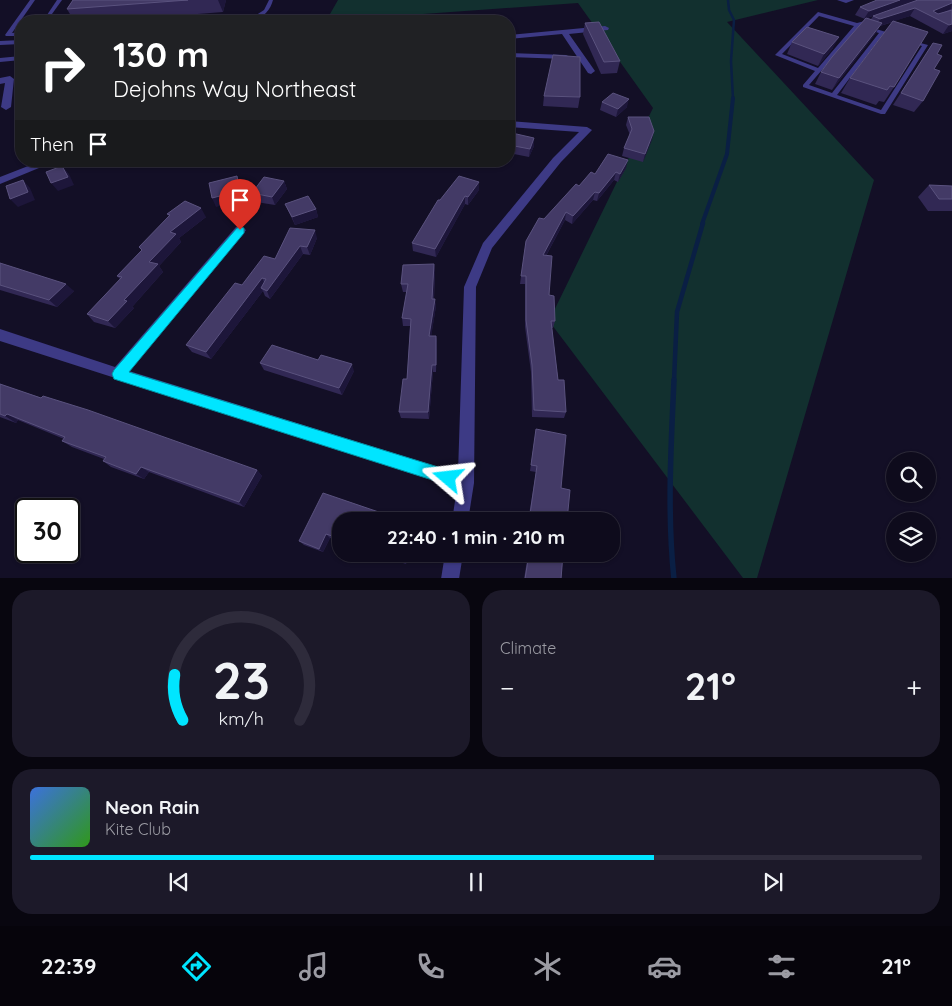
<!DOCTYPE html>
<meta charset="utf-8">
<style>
body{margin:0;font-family:Quicksand,sans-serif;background:#1c1929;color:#f1f3f6;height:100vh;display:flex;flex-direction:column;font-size:19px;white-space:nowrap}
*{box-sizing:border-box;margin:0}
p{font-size:16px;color:#9b9ba3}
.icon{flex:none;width:28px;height:28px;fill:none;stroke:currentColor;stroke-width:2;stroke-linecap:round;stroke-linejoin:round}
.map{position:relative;height:578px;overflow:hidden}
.sheet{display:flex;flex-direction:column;gap:12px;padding:12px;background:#08060f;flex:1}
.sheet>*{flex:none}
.banner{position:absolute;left:15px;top:15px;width:500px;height:152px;border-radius:20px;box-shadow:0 1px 4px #0004,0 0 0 1px #2e2b3b;background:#202124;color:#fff;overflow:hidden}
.controls{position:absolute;left:886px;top:452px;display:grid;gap:10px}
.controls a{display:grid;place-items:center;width:50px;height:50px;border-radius:50%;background:#0e0b1c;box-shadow:0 1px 4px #0004,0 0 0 1px #2e2b3b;font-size:25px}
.speed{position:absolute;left:15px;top:498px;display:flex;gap:10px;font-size:25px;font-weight:700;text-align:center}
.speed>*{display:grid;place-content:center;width:65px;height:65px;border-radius:50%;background:#0e0b1c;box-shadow:0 1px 4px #0004,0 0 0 1px #2e2b3b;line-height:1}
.speed .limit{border:2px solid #111;border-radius:8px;background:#fff;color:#111}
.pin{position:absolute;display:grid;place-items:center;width:42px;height:42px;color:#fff;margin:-51px -21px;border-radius:50% 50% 50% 0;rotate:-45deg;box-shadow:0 0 5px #0007}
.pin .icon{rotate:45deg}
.me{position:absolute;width:55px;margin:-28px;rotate:287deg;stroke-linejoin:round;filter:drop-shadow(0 0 4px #0008)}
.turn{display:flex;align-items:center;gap:18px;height:105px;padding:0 15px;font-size:22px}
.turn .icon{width:65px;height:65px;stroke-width:2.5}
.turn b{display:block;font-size:35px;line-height:42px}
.then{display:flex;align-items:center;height:48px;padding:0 15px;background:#0003;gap:10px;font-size:19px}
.big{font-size:38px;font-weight:700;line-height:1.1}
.sheet .card{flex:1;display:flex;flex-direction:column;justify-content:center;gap:8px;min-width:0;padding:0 18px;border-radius:20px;background:#1c1929}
.sheet .dial{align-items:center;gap:0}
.dial svg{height:130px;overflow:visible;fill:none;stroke:#2e2b3b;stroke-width:7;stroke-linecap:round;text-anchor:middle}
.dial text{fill:#f1f3f6;stroke:none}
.song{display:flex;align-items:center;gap:15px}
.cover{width:60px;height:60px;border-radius:8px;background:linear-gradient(135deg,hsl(220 70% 55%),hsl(110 70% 35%))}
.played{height:5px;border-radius:2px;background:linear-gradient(90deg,#00e5ff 70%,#2e2b3b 70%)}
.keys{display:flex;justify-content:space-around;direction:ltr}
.heat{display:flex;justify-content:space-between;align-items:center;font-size:28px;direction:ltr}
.sheet .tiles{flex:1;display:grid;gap:12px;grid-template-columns:1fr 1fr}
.card:last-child{grid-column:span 2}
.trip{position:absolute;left:332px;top:512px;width:288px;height:50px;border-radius:20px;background:#0e0b1c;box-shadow:0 1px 4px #0004,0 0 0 1px #2e2b3b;font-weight:700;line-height:50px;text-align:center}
.menu{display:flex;height:80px;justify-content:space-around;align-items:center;background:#06040b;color:#9b9ba3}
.menu .icon{width:35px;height:35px}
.menu .active{color:#00e5ff}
.menu b{font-size:22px;color:#f1f3f6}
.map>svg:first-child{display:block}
</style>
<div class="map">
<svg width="952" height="579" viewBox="0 0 952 579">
<rect width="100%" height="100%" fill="#130f26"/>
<polygon fill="#12302f" points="338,0 818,0 727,22 874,180 757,578 743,578 549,321 653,108 578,3 326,21"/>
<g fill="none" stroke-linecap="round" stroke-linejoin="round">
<polyline stroke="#0a1f44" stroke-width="2.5" points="728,0 729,10 734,20 731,61 733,99"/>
<polyline stroke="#0a1f44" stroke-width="4" points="702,224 727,154 733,98"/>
<polyline stroke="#0a1f44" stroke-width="4.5" points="674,381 677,312 703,223"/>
<path stroke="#0a1f44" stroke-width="5.5" d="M674,380c-3,66 -7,133 0,199"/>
<g fill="#3d3a85" fill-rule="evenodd">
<polygon points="30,0 35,0 12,33 21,32 21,36 6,36 5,35"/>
<polygon points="57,0 62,0 47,21 43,21"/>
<polygon points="83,0 87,0 73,21 69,21"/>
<path d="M269,0h4c-3,12 -13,21 -26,21l17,-11z"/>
<polygon points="837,0 854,0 846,3"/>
<path d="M818,12l39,11 16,-4v2l-10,4 36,11 -3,2 -13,-4 -46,61 44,15 41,-64 -13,-4v-2l19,5 -43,69h-4l-78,-27v-2l12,-14 -40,-16zM819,16l35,10 -36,42 -36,-14zM859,27l20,6 -47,60 -23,-8z"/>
<polygon points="187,19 203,19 206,21 184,21"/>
<polygon points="21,40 21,44 0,45 0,41"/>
</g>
<g fill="#3d3a85" fill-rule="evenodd">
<polygon points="605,26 609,28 608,30 569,34 595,71 591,74 588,73 562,34 509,39 509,35"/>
<polygon points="509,53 566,55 570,57 566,59 509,57"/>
<polygon points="21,56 21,60 0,62 0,58"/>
<polygon points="10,76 14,79 11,107 6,110 1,107 5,83 0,84 0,78"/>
<polygon points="509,121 587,127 592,130 561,162 492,248 476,287 474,483 468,521 452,521 457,488 0,341 0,329 115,367 236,227 240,226 246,230 244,233 129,371 458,473 464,287 483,243 553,158 579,132 509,127"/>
<polygon points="41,161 56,161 0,184 0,177"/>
<polygon points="445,554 463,554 459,579 441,579"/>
</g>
</g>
<g fill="#312854">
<polygon points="73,0 226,0 223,12 109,21 74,21 67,9"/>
<polygon points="918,0 867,18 871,19 873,16 952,0 952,10 942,13 952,10 952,31 943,34 910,16 893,21 894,87 884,102 879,101 876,105 841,93 850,78 893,22 880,26 875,34 832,90 815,84 821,72 865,19 855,15 860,7"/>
<polygon points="585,23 620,61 617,73 601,74 583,34"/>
<polygon points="792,42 833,48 818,66 787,54"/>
<polygon points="933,43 937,54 934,69 923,101 914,112 893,105"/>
<polygon points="544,96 580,97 578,108 543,106"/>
<polygon points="602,102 627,107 616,117 600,110"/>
<polygon points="628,117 654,131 643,162 622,156 624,148 630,135 626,125"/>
<polygon points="509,140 534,146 529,157 509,153"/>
<polygon points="626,168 618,182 614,180 597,201 593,200 572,224 565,220 546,256 549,295 555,321 553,328 552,328 558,380 566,412 564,418 532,417 531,372 525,327 525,284 520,284 526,241 544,219 579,186 595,174"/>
<polygon points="284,181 287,189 275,205 256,202 252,193"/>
<polygon points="929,185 952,186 952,211 928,211 918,197"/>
<polygon points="479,190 468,205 465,204 436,257 413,251 412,243 440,200"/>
<polygon points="285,204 316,209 318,217 295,225"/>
<polygon points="167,214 206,217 179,238 181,242 159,266 163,272 132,307 134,308 115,328 94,322 87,314 120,279 117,276 142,250 169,216"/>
<polygon points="290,228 317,238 310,255 303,254 270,299 265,296 263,291 211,359 192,352 186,345 275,259"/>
<polygon points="0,263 74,291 57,307 0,290"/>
<polygon points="434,264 435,272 434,299 436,306 431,336 436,336 437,343 436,372 433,372 429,419 401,418 399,412 407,379 410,326 403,326 402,318 407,292 403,292 401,284"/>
<polygon points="260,363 354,371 342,395 264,370"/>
<polygon points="0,384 257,470 262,476 244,507 149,472 144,479 111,467 103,461 104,459 72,447 62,441 64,439 18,420 16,423 0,417"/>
<polygon points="536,429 561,488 567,521 528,521 536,472 530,471"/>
<polygon points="341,521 341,542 330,538 323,552 304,545 299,541"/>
<polygon points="376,554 409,554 406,564"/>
<polygon points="528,554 563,554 561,579 524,579"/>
</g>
<g fill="#1d163a">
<polygon points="218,0 226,0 223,12"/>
<polygon points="900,0 918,0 864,19 869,11"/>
<polygon points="952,3 951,9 933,17 933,11"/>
<polygon points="915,8 910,16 880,26 875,34 832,90 839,78 875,27 880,19"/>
<polygon points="952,24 952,31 943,34 949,25"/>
<polygon points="839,37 833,48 818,66 824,54"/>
<polygon points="21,95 21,101 17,96"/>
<polygon points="629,99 627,107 616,117 618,109"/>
<polygon points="654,131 652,140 643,162 645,154"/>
<polygon points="534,138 534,146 529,157 530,149"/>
<polygon points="628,160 626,168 618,182 620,174"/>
<polygon points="62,166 69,174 74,185 58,191 51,183"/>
<polygon points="616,172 614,180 597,201 599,193"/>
<polygon points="237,176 241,184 244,200 216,207 212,198"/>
<polygon points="23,180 30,188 35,200 18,207 10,199"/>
<polygon points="284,181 287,189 275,205 272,197"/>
<polygon points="479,182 479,190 468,205 468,197"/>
<polygon points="595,192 593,200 572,224 573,216"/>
<polygon points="465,196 465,204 436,257 435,249"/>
<polygon points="201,208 206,217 179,238 181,242 159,266 163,272 132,307 134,308 115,328 108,321 124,300 170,232"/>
<polygon points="316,209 318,217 295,225 292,217"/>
<polygon points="566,212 565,220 542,263 543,255"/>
<polygon points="315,230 317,238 310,255 307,247"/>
<polygon points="300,246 303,254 270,299 267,291"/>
<polygon points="434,264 435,272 433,306 432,299"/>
<polygon points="262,278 266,286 261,288 263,291 211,359 206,352"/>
<polygon points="66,284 74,291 57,307 49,300"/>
<polygon points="435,299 436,306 430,344 429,336"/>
<polygon points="436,336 437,343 436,372"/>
<polygon points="352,364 354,371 342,395 339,388"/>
<polygon points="432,365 433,372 429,419 428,412"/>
<polygon points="7,414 18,420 16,423 5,416"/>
<polygon points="141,467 149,472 144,479 136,474"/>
<polygon points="257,470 262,476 244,507 239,502"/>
<polygon points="326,534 330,538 323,552 319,549"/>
<polygon points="406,554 409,554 406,564 404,560"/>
</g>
<g fill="#433a66" stroke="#5a527e">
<polygon points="73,0 188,0 67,9"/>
<polygon points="877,0 900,0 869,11 860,7"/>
<polygon points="918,0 952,0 952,3 933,11 938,14 952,10 952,24 949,25 915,8 880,19 873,16"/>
<polygon points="866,18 882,23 839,78 821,72 832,57"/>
<polygon points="893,21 928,32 894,87 890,86 887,90 850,78"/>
<polygon points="599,22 620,61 604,62 585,23"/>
<polygon points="807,27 839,37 824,54 792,42"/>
<polygon points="933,43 942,45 937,54 942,56 934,69 940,71 923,101 901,93"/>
<polygon points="553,55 580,57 580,97 544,96"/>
<polygon points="21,65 21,95 17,96"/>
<polygon points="613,93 629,99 618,109 602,102"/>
<polygon points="628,117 649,117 654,131 645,154 624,148 632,129"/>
<polygon points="512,133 534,138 530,149 509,145 509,140"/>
<polygon points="608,154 628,160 620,174 616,172 599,193 595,192 573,216 566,212 543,255 552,256 549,295 554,296 555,321 551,321 558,380 564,380 566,412 534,410 532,365 526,320 526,276 521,276 526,241 539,218 544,219 576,184 579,186 591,172 595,174"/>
<polygon points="62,166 68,177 51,183 46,172"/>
<polygon points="237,176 240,191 212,198 209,183"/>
<polygon points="459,176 479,182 468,197 465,196 435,249 412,243 438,200 440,200"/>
<polygon points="264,177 284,181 272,197 252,193"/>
<polygon points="23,180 28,192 10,199 6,186"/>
<polygon points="929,185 952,186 952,199 939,199"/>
<polygon points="308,196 316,209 292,217 285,204"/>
<polygon points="185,201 201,208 170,232 176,234 149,262 158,264 124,300 127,301 108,321 87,314 122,277 117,276 142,250 139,247 170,215 167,214"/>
<polygon points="290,228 315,230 307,247 300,246 267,291 261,288 266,279 262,278 206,352 186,345 235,283 242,285 264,256 275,259"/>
<polygon points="0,263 66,284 49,300 0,285"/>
<polygon points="434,264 432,299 435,299 429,336 436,336 436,365 432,365 428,412 399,412 403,379 407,379 411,319 402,318 408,284 401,284 403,265"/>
<polygon points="272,345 318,360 321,355 352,364 339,388 260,363"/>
<polygon points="0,384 41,398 43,396 88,410 257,470 239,502 141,467 136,474 103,461 106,457 62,441 65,437 7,414 5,416 0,414"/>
<polygon points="536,429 566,435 561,488 570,490 567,521 529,521 537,466 531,465"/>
<polygon points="323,493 405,521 341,521 341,539 326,534 319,549 299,541"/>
<polygon points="384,554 406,554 404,560"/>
<polygon points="529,554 563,554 561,579 525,579"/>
</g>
<polygon fill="#00e5ff" stroke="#0095a6" points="240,227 244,228 244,233 129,372 448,470 453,473 455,478 453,483 448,485 114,379 112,374 114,370 237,228"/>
</svg>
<div class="controls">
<a><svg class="icon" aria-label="search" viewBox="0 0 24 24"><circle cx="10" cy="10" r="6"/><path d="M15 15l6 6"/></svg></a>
<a><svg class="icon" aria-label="layers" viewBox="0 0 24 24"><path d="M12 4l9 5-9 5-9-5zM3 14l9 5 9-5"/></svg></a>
</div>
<div class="speed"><div class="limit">30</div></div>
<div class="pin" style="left:240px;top:230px;background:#d93025"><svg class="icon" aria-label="arrive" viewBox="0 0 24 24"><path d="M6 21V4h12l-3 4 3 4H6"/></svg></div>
<svg class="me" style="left:448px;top:478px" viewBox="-20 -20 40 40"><path d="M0-17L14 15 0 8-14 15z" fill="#00e5ff" stroke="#fff" stroke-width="4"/></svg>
<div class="trip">22:40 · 1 min · 210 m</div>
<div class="banner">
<div class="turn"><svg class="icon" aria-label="right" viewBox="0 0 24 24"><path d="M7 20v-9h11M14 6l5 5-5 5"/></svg><div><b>130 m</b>Dejohns Way Northeast</div></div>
<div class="then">Then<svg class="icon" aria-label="arrive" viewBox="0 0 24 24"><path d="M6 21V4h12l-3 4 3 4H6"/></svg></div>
</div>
</div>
<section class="sheet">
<div class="tiles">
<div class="card dial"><svg viewBox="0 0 100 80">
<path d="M14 69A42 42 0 1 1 86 69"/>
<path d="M14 69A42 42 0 0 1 9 41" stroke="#00e5ff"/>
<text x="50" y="56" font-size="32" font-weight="700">23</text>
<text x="50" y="72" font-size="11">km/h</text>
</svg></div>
<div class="card"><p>Climate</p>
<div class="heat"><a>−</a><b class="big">21°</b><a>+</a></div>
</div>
<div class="card">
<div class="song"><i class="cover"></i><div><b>Neon Rain</b><p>Kite Club</p></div></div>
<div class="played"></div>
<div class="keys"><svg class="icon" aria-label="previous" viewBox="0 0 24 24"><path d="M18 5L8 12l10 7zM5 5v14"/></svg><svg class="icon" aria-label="pause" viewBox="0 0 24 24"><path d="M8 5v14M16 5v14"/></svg><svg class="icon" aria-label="next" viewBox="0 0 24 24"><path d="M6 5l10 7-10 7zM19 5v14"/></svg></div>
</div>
</div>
</section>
<nav class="menu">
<b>22:39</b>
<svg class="icon active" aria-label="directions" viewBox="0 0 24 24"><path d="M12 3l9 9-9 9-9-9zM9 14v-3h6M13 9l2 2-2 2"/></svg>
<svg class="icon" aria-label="music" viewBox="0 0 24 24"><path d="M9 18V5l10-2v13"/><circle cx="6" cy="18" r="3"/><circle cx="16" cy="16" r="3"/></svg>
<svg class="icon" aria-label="phone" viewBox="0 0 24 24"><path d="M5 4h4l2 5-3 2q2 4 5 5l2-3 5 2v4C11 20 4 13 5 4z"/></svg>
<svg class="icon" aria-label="climate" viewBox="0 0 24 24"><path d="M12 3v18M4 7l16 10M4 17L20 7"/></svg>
<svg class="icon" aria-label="car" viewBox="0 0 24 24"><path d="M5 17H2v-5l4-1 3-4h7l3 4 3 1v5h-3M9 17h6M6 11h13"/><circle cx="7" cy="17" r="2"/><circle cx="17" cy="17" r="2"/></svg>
<svg class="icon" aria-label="filters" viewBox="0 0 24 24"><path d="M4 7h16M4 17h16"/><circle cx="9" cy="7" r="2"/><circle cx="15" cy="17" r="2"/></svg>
<b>21°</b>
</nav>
